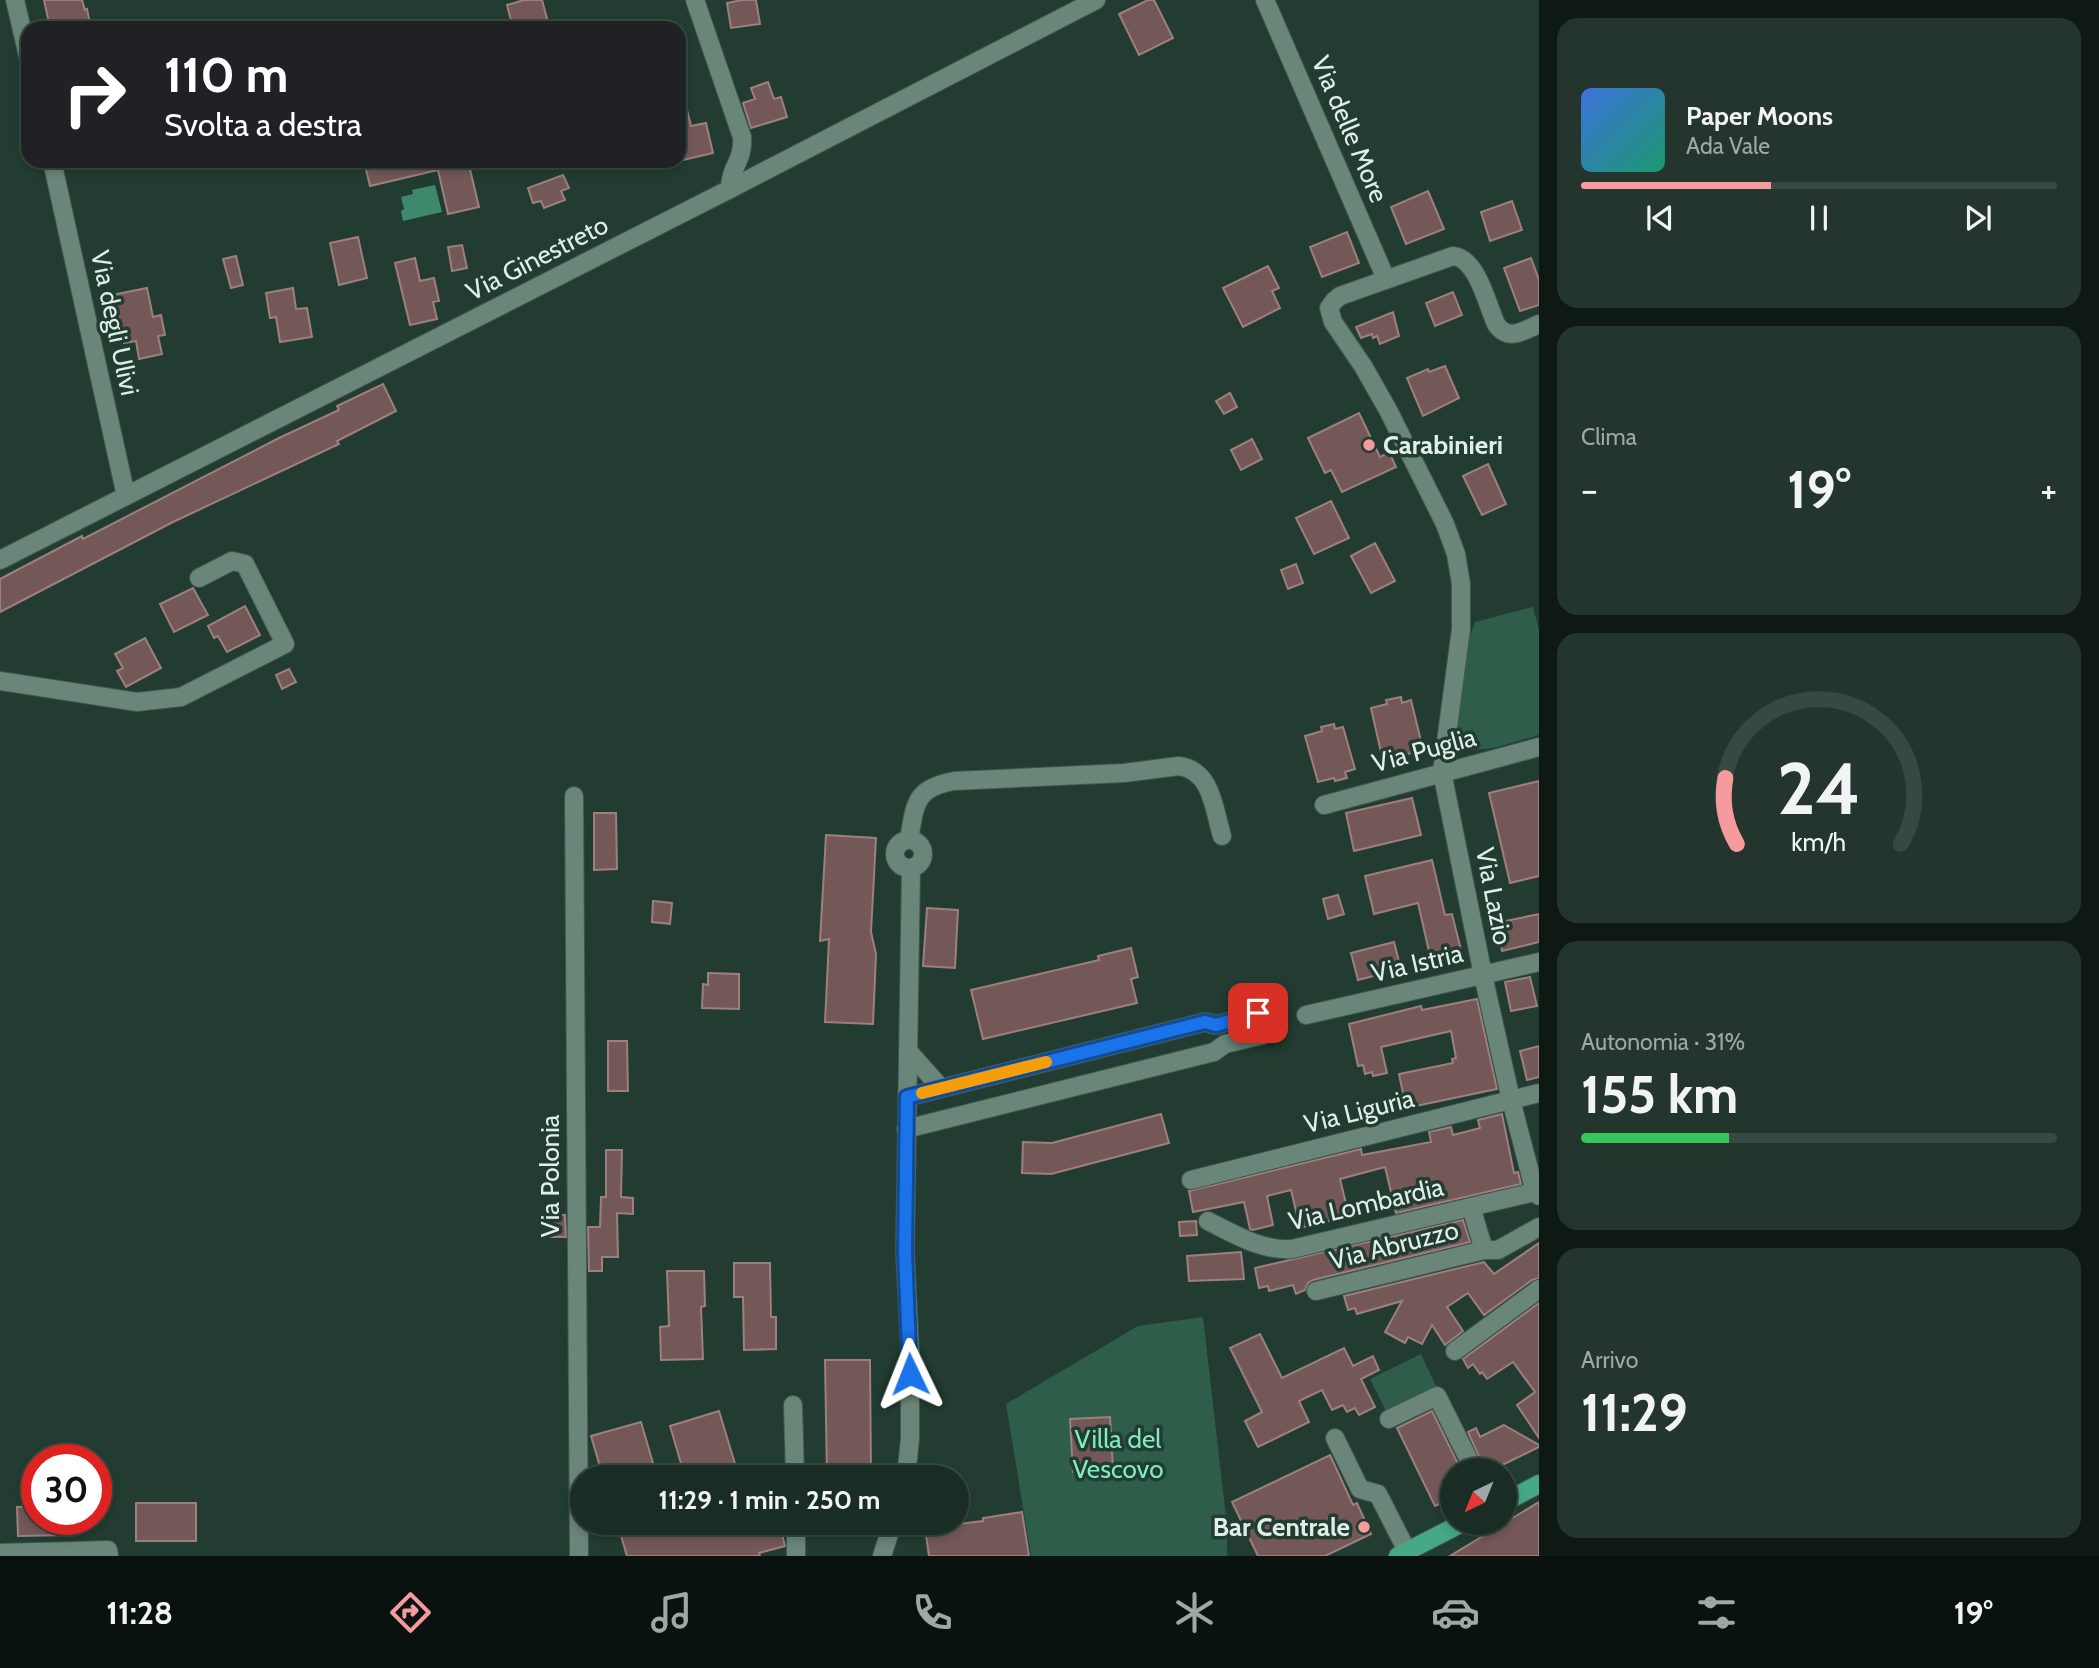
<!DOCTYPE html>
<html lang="it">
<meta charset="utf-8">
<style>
body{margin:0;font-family:Cabin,sans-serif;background:#23352d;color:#f1f3f6;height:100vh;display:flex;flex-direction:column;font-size:26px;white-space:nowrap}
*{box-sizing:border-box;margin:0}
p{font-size:23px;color:#9fa8a7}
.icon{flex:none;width:38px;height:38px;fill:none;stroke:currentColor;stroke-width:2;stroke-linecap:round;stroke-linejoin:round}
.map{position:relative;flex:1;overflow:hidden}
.side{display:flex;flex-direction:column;gap:18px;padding:18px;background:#0e1914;width:560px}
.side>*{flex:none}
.top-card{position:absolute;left:21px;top:21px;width:665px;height:147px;border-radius:21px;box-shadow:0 4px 10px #0003,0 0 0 2px #384942;background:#202124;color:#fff;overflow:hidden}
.needle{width:46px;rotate:223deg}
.tools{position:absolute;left:1440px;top:1458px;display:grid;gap:14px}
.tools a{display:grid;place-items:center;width:77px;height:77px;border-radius:50%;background:#1a2d25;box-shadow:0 4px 10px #0003,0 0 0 2px #384942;font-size:35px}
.speed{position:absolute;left:21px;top:1444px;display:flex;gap:14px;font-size:35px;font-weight:700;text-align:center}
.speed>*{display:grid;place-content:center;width:91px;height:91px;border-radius:50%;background:#1a2d25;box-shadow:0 4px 10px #0003,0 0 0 2px #384942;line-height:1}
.speed .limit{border:10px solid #d22;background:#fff;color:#111}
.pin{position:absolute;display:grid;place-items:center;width:60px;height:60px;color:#fff;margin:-30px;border-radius:14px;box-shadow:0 4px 10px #0006}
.me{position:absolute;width:77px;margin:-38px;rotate:358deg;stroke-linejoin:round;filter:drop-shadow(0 0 5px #0008)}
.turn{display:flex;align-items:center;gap:24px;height:147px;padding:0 28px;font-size:32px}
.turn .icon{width:91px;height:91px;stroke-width:2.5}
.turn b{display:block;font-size:49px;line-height:60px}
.big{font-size:52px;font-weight:700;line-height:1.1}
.side .widget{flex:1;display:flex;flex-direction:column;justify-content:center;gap:10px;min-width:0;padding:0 24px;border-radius:21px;background:#23352d}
.side .dial{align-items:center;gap:0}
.dial svg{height:182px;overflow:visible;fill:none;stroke:#384942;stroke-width:7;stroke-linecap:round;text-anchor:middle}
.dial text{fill:#f1f3f6;stroke:none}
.song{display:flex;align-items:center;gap:21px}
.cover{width:84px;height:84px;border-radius:10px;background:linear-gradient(135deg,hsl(220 70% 55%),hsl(160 70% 35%))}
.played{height:7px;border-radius:4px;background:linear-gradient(90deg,#f59b9e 40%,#384942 40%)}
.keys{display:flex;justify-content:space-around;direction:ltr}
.heat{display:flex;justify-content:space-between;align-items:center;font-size:38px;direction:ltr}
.charge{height:10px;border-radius:5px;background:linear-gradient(90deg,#34c759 31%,#384942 0)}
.trip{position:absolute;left:570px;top:1465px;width:399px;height:70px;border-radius:35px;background:#1a2d25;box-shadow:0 4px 10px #0003,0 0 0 2px #384942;font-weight:700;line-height:70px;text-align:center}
.tab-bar{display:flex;height:112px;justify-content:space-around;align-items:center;background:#0a120f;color:#9fa8a7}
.tab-bar .icon{width:49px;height:49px}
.tab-bar .active{color:#f59b9e}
.tab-bar b{font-size:32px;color:#f1f3f6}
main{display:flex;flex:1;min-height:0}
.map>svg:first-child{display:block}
</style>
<main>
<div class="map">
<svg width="1539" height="1556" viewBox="0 0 1539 1556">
<rect width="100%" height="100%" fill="#223c31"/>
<g fill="#2e5e4a">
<polygon points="1533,607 1539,630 1539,735 1494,748 1460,751 1454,746 1468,641 1475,622"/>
<polygon points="1203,1317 1227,1526 1227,1556 1031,1556 1006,1404 1138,1326"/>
<polygon points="1421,1354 1437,1388 1387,1413 1370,1379"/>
</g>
<polygon fill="#3e896c" points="435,185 442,212 403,221 401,211 404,209 401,197 413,194 412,190"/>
<g fill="#745858" stroke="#9d7f7f" stroke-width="2">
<polygon points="44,0 82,0 85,10 87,9 91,28 50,28"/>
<polygon points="524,0 542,0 548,22 527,28 513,28 507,5"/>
<polygon points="742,0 756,0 760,24 731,28 727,3"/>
<polygon points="1148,0 1154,0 1173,38 1139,55 1119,14"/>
<polygon points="768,82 774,99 781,97 787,117 751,128 743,103 755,99 751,88"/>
<polygon points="684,98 691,126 706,123 713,153 679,161 679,99"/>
<polygon points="364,161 468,161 479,207 448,214 438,170 370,186"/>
<polygon points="563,175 569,188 561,191 565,200 544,208 541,201 533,203 528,188"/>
<polygon points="1428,191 1444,229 1406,244 1391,207"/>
<polygon points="1512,201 1522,230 1490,241 1481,212"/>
<polygon points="1347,232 1359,263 1322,277 1310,247"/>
<polygon points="358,237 367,278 339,285 330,243"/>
<polygon points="462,245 467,268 452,271 448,247"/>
<polygon points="236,256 243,285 231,288 223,259"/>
<polygon points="415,258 420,281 434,278 439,301 433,302 437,319 410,325 395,263"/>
<polygon points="1531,258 1539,280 1539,305 1520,311 1504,268"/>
<polygon points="1268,266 1279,288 1272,291 1280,308 1243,327 1223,288"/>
<polygon points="147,288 153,317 161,315 165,335 158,336 162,354 139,359 136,341 124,343 119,316 112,317 107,296"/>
<polygon points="293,288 296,309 307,308 312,337 280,342 276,317 270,318 266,293"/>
<polygon points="1453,292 1462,315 1435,326 1426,303"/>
<polygon points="1393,312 1399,336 1380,344 1377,336 1373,338 1372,334 1361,338 1356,327"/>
<polygon points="1445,366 1459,398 1423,416 1407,378 1428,369 1429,372"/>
<polygon points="383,384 396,411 337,441 339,444 173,522 0,612 0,579 82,536 83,539 279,438 339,410 337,406"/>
<polygon points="1230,393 1237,407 1224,414 1216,401"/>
<polygon points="1359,413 1380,457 1389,452 1396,467 1342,492 1331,470 1325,473 1308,438"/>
<polygon points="1252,439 1262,459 1241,470 1231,450"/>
<polygon points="1488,464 1506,504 1482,515 1463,476"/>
<polygon points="1331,501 1349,538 1314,554 1296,518"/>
<polygon points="1375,543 1395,581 1371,593 1351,556"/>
<polygon points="1296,564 1303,583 1288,589 1281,570"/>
<polygon points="193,588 208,615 174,632 160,604"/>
<polygon points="245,606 260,635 227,652 218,636 214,638 208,626"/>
<polygon points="145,638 161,668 126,687 117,671 123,668 115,654"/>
<polygon points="289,669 296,682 282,689 276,675"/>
<polygon points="1401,697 1402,703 1411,700 1421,741 1412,743 1414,753 1382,757 1371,708 1387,704 1386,700"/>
<polygon points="1334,724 1335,729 1343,727 1355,769 1345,772 1347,778 1335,781 1334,778 1318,782 1305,736 1322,731 1321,727"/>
<polygon points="1539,781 1539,876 1510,883 1489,793"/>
<polygon points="1412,798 1421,835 1354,851 1346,813"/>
<polygon points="594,813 616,813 617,869 594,870"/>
<polygon points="826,835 876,838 871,932 876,954 873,1024 825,1022 829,939 820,941"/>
<polygon points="1432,860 1445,915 1452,914 1464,962 1433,969 1418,903 1374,914 1365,876"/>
<polygon points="1338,895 1344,914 1328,919 1323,899"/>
<polygon points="653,901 672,903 670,924 652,922"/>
<polygon points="927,908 958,910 955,968 923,966"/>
<polygon points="1539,914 1539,942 1502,951 1496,923"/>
<polygon points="1394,942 1401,969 1358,980 1351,953"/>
<polygon points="1131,948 1138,977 1131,979 1137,1003 983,1039 971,990 1099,960 1098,956"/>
<polygon points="708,973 739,974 739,1009 702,1008 703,984 708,985"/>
<polygon points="1530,977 1537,1006 1511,1011 1505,982"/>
<polygon points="1477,999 1497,1089 1406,1108 1399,1074 1453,1063 1452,1059 1456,1058 1451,1031 1381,1047 1387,1073 1373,1076 1372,1072 1365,1074 1363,1065 1358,1066 1349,1024 1421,1006 1422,1010"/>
<polygon points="608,1041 627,1041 628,1091 608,1091"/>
<polygon points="1539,1046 1539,1077 1527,1080 1520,1051"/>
<polygon points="1161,1114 1169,1143 1051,1174 1022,1173 1023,1142 1052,1143"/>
<polygon points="1502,1114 1514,1173 1518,1172 1521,1184 1396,1213 1385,1167 1340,1179 1349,1216 1300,1228 1291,1190 1267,1196 1273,1225 1253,1230 1250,1229 1244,1202 1193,1212 1189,1191 1361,1149 1362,1155 1431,1142 1429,1132 1451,1127 1453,1135 1480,1128 1478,1120"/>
<polygon points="606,1150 622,1150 621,1197 633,1198 633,1214 617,1213 618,1257 602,1257 602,1271 589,1271 588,1227 600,1227 601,1197 606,1197"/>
<polygon points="549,1215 565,1215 566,1237 548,1237"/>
<polygon points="1463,1220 1470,1242 1313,1280 1308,1283 1305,1290 1296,1294 1293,1285 1269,1291 1268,1286 1259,1288 1255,1268"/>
<polygon points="1196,1221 1197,1235 1180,1236 1179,1222"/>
<polygon points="1539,1243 1539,1278 1532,1280 1484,1315 1468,1293 1447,1307 1463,1331 1445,1345 1432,1325 1422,1344 1408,1337 1405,1343 1385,1332 1402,1301 1357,1314 1355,1308 1348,1310 1344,1296 1484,1262 1494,1274"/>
<polygon points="1241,1252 1244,1279 1189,1281 1187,1256"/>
<polygon points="734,1263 770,1263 771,1317 776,1317 776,1349 744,1350 743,1297 734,1297"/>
<polygon points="667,1271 704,1271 705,1306 701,1307 703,1359 661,1360 660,1327 669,1326"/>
<polygon points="1539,1303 1539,1438 1517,1405 1535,1392 1513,1362 1487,1379 1482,1372 1480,1374 1473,1364 1468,1368 1463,1359"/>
<polygon points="1260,1334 1282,1378 1344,1348 1353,1366 1373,1356 1379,1370 1361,1379 1375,1407 1359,1415 1355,1408 1347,1412 1343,1405 1332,1410 1322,1390 1299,1401 1309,1422 1258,1447 1245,1421 1262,1412 1230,1348"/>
<polygon points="825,1360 870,1360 871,1477 827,1477"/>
<polygon points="719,1411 739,1477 685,1477 670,1426"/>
<polygon points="1432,1411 1461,1470 1452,1470 1452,1498 1435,1506 1397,1428"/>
<polygon points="1110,1417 1113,1469 1073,1472 1070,1419"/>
<polygon points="641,1422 657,1477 603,1477 591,1436"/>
<polygon points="1504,1425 1539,1445 1539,1447 1492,1470 1485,1470 1468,1432 1476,1428 1480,1437"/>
<polygon points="1330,1455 1353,1505 1357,1503 1371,1534 1325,1556 1258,1556 1232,1502"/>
<polygon points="1539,1502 1539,1556 1450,1556"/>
<rect x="136" y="1503" width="60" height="38"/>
<polygon points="37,1506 37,1519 72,1519 72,1535 18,1536 17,1507"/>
<polygon points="1022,1512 1029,1556 929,1556 925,1528 983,1521 983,1518"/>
<polygon points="617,1522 779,1522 785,1546 759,1553 760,1556 627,1556"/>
</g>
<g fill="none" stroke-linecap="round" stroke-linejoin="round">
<g stroke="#41584e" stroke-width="20">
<g id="minor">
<polyline points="15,0 28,56"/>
<path d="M695,0l47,137c2,24 -12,29 -12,52"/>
<polyline points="1265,0 1386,279"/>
<polyline points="52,161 126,496"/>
<path d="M1539,324c-16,7 -31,18 -43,0 -9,-20 -19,-66 -43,-68l-113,40 -6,5 -5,7 4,14 30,44 25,44 57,114 11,30 5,30v45l-19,143 41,203 28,125 24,92 4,4"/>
<polyline points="0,560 730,189 1096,0"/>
<polyline points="0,681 137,702 181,697 285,644 245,564 232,561 199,578"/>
<polyline points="574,796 579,1556"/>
<polyline points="1324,805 1539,747"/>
<path d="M909,840c6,-35 5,-52 45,-59l170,-8 55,-7c33,4 35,44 43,70"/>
<circle cx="909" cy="854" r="14"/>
<polyline points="1306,1015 1539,962"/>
<polyline points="908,1051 941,1088"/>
<polyline points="907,1097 1205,1022 1216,1025 1258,1013"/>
<polyline points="906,1129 1214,1052 1225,1044 1263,1035"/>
<polyline points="1191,1180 1539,1093"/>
<polyline points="1471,1207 1484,1250 1498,1250 1539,1227"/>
<path d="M1208,1221c26,13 53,30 84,28l247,-58"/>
<polyline points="1316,1291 1484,1250"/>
<polyline points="1455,1351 1539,1289"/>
<polyline points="793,1405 795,1477"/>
<polyline points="1389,1419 1437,1396 1474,1470"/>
<polyline points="1335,1438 1360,1489 1378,1494 1407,1551"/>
<polyline points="906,1477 910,1439 910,1353 905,1251 911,868"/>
<polyline points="796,1522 796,1556"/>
<polyline points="0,1553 108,1550 109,1556"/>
<polyline points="882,1556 893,1522"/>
</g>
</g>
<g stroke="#41584e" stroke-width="20">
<g id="major">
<polyline points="1505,1502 1539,1484"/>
<polyline points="1398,1556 1464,1522"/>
</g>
</g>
<use href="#minor" stroke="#6a8679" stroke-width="18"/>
<use href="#major" stroke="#47a886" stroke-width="18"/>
</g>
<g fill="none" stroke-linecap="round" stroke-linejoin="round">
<g stroke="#114b97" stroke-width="18">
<polyline id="route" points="910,1374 905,1251 907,1097 1205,1022 1216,1025 1258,1013"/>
</g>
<use href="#route" stroke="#1a73e8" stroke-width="12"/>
<polyline stroke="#f59e0b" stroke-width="12" points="922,1093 1046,1062"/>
</g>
<g fill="#f59b9e" stroke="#223c31" stroke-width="2.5">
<circle cx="1369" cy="445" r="7"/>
<circle cx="1364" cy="1527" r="7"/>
</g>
<g text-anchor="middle" stroke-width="7" stroke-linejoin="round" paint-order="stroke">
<g font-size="26" fill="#dfeee6" stroke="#223c31">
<text transform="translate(1350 129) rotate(67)" y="9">Via delle More</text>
<text transform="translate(537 258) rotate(-27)" y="9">Via Ginestreto</text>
<text transform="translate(115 323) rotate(78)" y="9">Via degli Ulivi</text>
<text transform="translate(1424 750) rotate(-15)" y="9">Via Puglia</text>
<text transform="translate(1494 896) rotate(79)" y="9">Via Lazio</text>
<text transform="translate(1417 963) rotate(-13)" y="9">Via Istria</text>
<text transform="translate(1359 1111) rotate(-14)" y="9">Via Liguria</text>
<text transform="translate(550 1176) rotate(-90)" y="9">Via Polonia</text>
<text transform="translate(1366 1204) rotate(-13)" y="9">Via Lombardia</text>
<text transform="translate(1394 1245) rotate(-14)" y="9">Via Abruzzo</text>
</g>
<g font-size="26" font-weight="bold" fill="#dfeee6" stroke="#223c31" text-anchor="start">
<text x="1383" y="454">Carabinieri</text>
<text x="1350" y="1536" text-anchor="end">Bar Centrale</text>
</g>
<g font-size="26" fill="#7febbf" stroke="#223c31">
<text x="1118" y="1448">Villa del<tspan x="1118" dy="30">Vescovo</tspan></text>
</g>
</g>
</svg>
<div class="tools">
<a><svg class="needle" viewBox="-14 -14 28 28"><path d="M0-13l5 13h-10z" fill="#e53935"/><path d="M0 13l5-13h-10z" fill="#9fa8a7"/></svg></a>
</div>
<div class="speed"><div class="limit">30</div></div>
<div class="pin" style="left:1258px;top:1013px;background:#d93025"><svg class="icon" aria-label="arrive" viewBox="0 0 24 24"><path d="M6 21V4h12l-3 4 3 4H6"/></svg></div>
<svg class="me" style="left:910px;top:1374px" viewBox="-20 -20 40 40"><path d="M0-17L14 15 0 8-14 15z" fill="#1a73e8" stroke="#fff" stroke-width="4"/></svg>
<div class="trip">11:29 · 1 min · 250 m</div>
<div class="top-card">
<div class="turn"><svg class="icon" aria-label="right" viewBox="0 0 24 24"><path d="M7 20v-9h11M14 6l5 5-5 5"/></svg><div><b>110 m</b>Svolta a destra</div></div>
</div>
</div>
<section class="side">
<div class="widget">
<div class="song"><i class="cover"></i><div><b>Paper Moons</b><p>Ada Vale</p></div></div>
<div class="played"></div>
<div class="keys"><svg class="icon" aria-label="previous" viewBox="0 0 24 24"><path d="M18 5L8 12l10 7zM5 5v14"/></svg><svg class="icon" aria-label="pause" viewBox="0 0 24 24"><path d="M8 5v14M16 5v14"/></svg><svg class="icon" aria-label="next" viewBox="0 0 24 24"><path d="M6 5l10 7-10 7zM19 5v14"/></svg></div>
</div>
<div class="widget"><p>Clima</p>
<div class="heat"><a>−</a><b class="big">19°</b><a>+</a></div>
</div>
<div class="widget dial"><svg viewBox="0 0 100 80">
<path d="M14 69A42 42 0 1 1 86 69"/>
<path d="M14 69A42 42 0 0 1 9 40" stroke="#f59b9e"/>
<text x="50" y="56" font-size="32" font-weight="700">24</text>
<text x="50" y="72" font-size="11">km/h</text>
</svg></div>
<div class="widget"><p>Autonomia · 31%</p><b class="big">155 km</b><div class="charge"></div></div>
<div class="widget"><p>Arrivo</p><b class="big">11:29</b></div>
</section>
</main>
<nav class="tab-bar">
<b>11:28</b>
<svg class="icon active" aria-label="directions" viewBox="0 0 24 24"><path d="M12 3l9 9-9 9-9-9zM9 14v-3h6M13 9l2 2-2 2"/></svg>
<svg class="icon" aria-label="music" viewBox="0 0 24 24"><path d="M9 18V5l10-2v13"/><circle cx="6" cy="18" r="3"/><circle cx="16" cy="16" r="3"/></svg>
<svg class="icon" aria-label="phone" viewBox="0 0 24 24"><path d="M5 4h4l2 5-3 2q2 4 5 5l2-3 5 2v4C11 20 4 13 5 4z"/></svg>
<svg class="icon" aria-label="climate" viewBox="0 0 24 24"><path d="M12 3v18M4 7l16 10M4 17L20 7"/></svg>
<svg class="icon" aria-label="car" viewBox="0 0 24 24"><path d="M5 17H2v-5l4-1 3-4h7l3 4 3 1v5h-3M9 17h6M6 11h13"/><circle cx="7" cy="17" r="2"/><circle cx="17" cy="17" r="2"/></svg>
<svg class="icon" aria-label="filters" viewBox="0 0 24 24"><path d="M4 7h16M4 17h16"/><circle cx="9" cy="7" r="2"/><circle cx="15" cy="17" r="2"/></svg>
<b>19°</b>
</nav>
